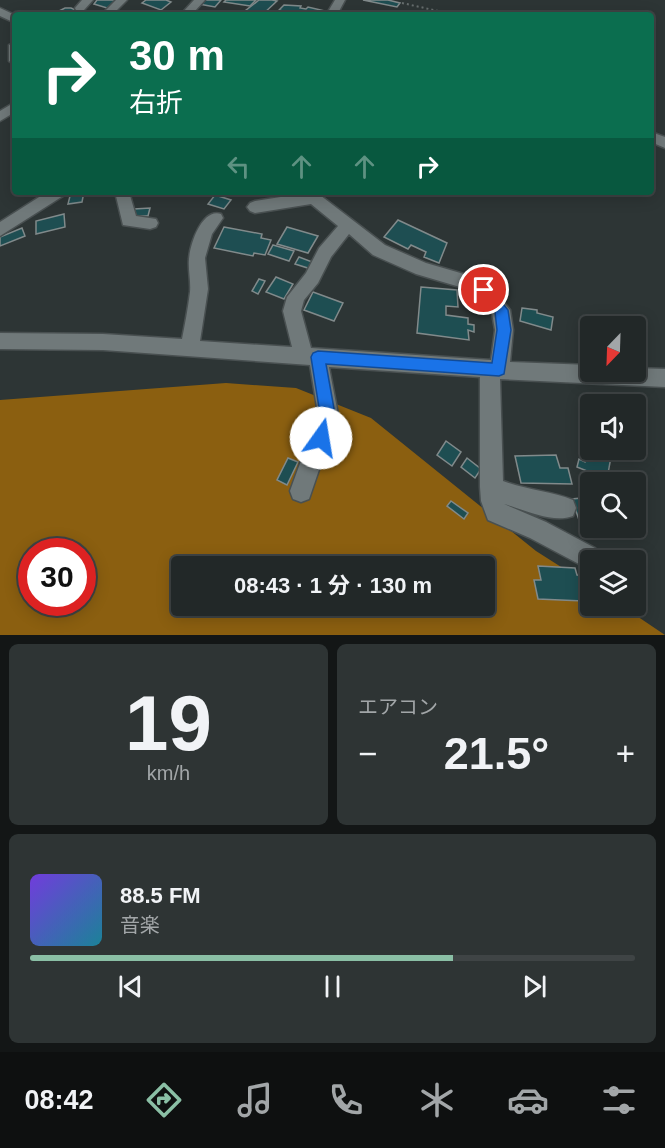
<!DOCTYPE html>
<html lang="ja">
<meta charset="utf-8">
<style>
body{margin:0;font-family:Helvetica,"Noto Sans JP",sans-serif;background:#2e3434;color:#f1f3f6;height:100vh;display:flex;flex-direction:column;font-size:22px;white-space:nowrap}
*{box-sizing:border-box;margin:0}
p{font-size:20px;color:#a2a6a8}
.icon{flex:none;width:33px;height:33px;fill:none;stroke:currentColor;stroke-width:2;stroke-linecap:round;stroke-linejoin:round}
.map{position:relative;height:635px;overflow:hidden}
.sheet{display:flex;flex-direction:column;gap:9px;padding:9px;background:#131616;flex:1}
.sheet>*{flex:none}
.banner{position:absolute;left:12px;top:12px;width:642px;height:183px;border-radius:6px;box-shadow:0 3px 15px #0003,0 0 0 2px #3f4445;background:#0b6e4f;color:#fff;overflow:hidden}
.needle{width:39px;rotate:203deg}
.fabs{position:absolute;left:580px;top:316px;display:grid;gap:12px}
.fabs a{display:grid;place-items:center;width:66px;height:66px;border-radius:6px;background:#222828;box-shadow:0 3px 15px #0003,0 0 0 2px #3f4445;font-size:30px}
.speed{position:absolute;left:18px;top:538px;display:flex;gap:12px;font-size:30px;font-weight:700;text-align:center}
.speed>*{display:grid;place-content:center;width:78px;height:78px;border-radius:50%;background:#222828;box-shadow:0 3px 15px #0003,0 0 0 2px #3f4445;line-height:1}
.speed .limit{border:9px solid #d22;background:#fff;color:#111}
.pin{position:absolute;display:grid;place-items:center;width:51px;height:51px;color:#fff;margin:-26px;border:3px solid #fff;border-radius:50%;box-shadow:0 2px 6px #0007}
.me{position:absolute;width:66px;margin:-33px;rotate:13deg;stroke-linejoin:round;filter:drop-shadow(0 0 4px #0008)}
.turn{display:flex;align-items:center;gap:21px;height:126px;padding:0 18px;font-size:27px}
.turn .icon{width:78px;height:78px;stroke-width:2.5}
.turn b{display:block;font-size:42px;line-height:51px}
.lanes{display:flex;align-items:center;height:57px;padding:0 18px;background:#0003;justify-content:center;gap:30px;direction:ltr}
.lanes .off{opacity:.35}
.big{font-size:45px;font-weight:700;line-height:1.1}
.sheet .tile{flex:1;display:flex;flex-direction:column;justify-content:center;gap:9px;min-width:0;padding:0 21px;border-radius:9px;background:#2e3434}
.sheet .dial{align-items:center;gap:0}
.dial b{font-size:78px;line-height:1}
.song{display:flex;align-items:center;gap:18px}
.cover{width:72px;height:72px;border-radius:9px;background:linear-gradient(135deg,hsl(260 70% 55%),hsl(190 70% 35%))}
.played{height:6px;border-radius:3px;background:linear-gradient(90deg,#8abfa5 70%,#3f4445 70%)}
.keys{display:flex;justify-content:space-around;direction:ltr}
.heat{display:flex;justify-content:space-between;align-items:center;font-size:33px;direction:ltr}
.sheet .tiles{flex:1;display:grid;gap:9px;grid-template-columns:1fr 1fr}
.tile:last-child{grid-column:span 2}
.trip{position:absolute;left:171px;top:556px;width:324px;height:60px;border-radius:6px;background:#222828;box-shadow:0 3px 15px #0003,0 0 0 2px #3f4445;font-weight:700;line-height:60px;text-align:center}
.tabs{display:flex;height:96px;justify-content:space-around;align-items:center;background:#0e1010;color:#a2a6a8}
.tabs .icon{width:42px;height:42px}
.tabs .current{color:#8abfa5}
.tabs b{font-size:27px;color:#f1f3f6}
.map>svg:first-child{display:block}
</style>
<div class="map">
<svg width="665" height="635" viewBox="0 0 665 635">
<rect width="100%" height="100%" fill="#2d3535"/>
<path fill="#8b5f10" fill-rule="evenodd" d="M226,383l70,5 75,30 165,133 55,35v20h31l43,29h-665v-235zM32,552h50v51h-50zM182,567h302v39h-302z"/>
<g fill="#1e4e52" stroke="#818a8b" stroke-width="1.5">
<polygon points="97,0 118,0 107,8 94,4"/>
<polygon points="146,0 166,0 171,2 161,10 142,3"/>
<polygon points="204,0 221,0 215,7 199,4"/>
<polygon points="226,0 256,0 250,6 224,2"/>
<polygon points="259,0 272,0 277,1 262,15 245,11"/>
<polygon points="363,0 388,0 400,3 397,7"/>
<polygon points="284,5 301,6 300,8 306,9 308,7 329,12 326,15 300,15 279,10"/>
<polygon points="65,8 71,8 88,15 53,14"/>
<polygon points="71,192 84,192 82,202 68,204"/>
<polygon points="215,195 231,200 224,209 208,204"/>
<polygon points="150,208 148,216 133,216 134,209"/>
<polygon points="64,214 65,227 36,234 36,221"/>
<polygon points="398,220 447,243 439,263 424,257 426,252 411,245 408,249 384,237"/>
<polygon points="224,227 262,234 261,238 271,240 265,255 254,253 253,256 214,248"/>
<polygon points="287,227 318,236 308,253 277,244"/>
<polygon points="22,228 25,236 0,246 0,237"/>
<polygon points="273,245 294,251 289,261 268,254"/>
<polygon points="299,257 315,263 311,269 295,264"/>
<polygon points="276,277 293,284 284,299 266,292"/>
<polygon points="259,279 265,281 258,294 252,291"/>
<polygon points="421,287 457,290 458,307 446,306 446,315 468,318 468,324 474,325 474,332 468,330 469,340 417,333"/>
<polygon points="313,292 343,303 334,321 304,310"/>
<polygon points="522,308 537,310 537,313 553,317 551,330 520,321"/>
<polygon points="446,441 461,452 452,466 437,455"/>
<polygon points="588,447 611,457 607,479 577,467 579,459 585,462"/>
<polygon points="556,455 560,468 568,468 572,484 521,483 515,456"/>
<polygon points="288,458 298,462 287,485 277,480"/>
<polygon points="467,458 481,469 475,478 461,467"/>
<polygon points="591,497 591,528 617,528 583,532 572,499"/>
<polygon points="451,501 468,513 464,519 447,506"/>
<polygon points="538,566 575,568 577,575 591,576 591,598 582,597 583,601 538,599 534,580 541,580"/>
</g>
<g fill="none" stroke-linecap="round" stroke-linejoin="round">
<g stroke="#495051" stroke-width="3">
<g id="minor">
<polygon points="82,0 93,0 84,10 76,10 75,8"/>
<polygon points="116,0 127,0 112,15 101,15"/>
<polygon points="194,0 205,0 194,12 196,15 185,15 183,12"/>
<polygon points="335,0 345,0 337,15 326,15"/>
<polygon points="0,8 15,15 15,23 0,16"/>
<polygon points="15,42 15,65 9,61 9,45"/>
<polygon points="15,102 15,112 0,121 0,111"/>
<polygon points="651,132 665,137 665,148 651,142"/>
<polygon points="47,192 65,192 63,196 0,236 0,222"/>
<polygon points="115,192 129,192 136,216 156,219 158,223 156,227 150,229 123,225"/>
<path d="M299,192h17l69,53 41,18 55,16 9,6 20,25 3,20 -3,32 81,3v7h45v-4l29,1v18l-165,-8 3,102c23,9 48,10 70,19l3,8 -3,8c-21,8 -50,-7 -69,-12l42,18 49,26 7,13h-11v15l-8,-4 -4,-8 -49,-26 -42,-18 -7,-19 -1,-14v-110l-151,-10 9,47 -29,85 -8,3 -8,-3 -3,-8 28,-77 -8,-49 -207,-15 -103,-1v-16l103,1 79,5c3,-15 6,-31 8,-47 1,-11 -2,-22 -1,-33 1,-15 13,-51 32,-45l2,4 -11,16 -7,24 3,31 -8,52 92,6 -9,-36 4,-14 19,-24 13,-25 19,-22 -27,-22 -56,9 -5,-2 -3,-4 3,-4 5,-2 45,-7zM349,234l24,21 43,19 54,16 8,5 14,18 3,17 -4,30 -180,-12 -10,-37 3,-11 14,-17 13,-26z"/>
</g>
</g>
<g stroke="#676e6e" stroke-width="2" stroke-dasharray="2 3" stroke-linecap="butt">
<polyline points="402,3 456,15"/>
<polyline points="651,21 654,14"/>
</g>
<use href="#minor" fill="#70797a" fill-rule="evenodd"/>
</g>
<polygon fill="#1a73e8" stroke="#114b97" stroke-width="1.5" points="484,284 489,286 508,310 511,330 504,374 499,376 326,364 335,414 326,444 321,446 315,444 313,438 320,414 311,357 313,353 318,351 492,363 497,330 495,312 478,290"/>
</svg>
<div class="fabs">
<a><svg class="needle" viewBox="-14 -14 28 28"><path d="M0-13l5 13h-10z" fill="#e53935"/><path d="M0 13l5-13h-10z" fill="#a2a6a8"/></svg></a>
<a><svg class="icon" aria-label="sound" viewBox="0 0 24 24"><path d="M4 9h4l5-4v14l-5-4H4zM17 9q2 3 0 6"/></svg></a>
<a><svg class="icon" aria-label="search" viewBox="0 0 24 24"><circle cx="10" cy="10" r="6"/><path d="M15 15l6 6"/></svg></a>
<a><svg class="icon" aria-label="layers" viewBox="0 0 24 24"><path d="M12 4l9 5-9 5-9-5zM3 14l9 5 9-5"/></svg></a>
</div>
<div class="speed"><div class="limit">30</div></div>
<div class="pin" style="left:484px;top:290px;background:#d93025"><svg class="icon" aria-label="arrive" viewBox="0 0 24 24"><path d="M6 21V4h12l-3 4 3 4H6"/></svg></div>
<svg class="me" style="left:321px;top:438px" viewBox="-20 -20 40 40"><circle r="19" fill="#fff"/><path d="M0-13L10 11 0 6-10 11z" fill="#1a73e8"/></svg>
<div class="trip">08:43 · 1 分 · 130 m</div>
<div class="banner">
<div class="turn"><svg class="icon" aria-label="right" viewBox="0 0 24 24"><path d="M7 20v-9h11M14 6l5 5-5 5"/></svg><div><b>30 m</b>右折</div></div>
<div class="lanes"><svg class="icon off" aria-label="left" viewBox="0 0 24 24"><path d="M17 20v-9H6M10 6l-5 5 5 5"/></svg><svg class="icon off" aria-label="ahead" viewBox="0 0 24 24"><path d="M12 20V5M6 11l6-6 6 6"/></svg><svg class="icon off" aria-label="ahead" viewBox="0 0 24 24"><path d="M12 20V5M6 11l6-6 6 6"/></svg><svg class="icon" aria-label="right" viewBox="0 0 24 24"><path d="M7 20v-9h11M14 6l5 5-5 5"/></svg></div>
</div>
</div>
<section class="sheet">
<div class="tiles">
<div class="tile dial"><b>19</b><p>km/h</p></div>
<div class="tile"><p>エアコン</p>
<div class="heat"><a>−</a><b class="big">21.5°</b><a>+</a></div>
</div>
<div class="tile">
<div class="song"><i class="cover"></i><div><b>88.5 FM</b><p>音楽</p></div></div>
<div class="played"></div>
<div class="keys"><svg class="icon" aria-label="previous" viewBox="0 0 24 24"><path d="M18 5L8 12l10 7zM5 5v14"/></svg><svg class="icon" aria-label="pause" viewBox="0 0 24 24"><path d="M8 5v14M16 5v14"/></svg><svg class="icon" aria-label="next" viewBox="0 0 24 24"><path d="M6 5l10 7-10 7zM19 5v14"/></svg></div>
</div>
</div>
</section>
<nav class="tabs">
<b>08:42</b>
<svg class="icon current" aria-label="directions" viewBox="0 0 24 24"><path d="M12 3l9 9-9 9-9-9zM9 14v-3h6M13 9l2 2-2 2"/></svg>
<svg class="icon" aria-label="music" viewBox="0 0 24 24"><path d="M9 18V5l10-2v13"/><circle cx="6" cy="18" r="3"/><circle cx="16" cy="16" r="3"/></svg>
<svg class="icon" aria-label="phone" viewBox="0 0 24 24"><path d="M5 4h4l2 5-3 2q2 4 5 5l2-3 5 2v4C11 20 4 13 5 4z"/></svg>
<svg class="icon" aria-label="climate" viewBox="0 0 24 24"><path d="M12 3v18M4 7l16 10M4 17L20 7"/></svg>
<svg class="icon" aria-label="car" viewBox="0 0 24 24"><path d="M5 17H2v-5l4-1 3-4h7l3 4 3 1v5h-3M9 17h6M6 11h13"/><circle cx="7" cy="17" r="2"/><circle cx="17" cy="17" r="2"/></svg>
<svg class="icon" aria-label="filters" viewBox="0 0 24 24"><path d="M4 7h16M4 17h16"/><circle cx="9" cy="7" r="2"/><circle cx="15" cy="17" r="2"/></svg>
</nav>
